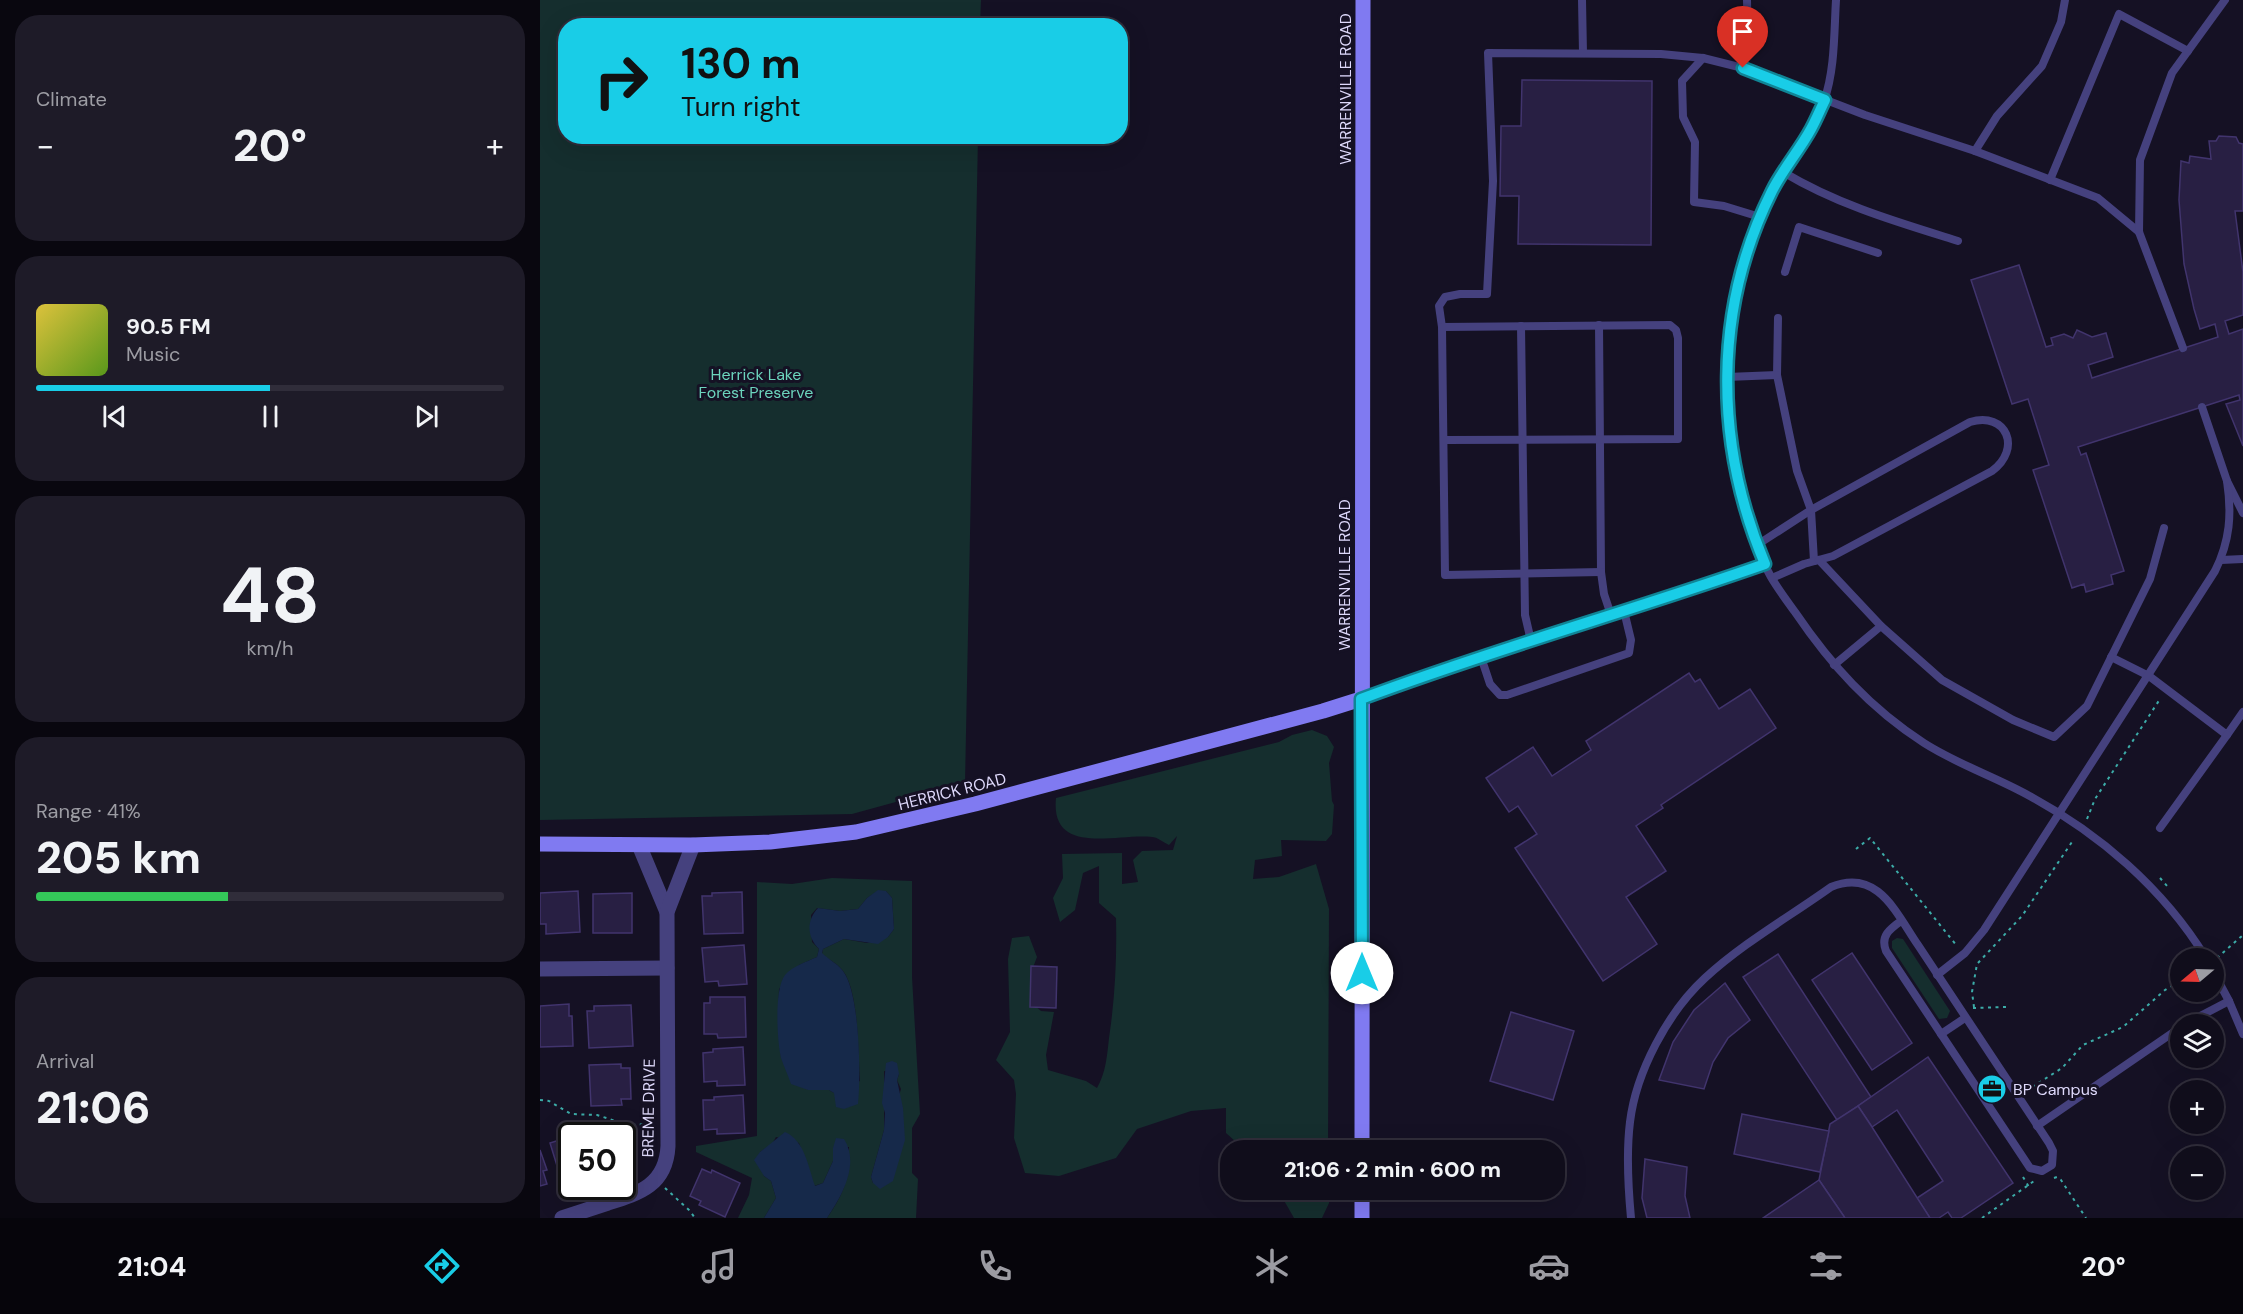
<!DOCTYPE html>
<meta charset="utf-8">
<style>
body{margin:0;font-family:"DM Sans",sans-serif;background:#1e1b28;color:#f1f3f6;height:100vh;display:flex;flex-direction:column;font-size:22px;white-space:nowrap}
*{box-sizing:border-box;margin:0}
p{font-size:20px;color:#9c9ca3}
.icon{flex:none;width:33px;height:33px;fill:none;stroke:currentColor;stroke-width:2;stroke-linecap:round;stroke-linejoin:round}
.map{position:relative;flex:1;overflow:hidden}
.sheet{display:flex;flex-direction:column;gap:15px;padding:15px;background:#09070f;width:540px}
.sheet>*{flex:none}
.guide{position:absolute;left:18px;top:18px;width:570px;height:126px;border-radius:24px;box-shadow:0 6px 24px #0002,0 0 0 2px #302d3a;background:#19cde7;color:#111;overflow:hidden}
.needle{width:39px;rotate:251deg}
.tools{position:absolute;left:1630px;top:948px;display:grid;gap:12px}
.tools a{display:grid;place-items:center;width:54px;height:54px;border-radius:50%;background:#100d1b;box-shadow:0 6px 24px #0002,0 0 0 2px #302d3a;font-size:30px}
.speed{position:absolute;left:18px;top:1122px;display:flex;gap:12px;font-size:30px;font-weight:700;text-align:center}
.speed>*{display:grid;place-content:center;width:78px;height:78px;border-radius:50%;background:#100d1b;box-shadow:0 6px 24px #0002,0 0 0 2px #302d3a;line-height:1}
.speed .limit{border:3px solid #111;border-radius:9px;background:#fff;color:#111}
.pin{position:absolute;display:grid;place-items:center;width:51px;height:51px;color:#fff;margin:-62px -26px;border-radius:50% 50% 50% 0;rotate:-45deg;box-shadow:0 0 6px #0007}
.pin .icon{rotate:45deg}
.me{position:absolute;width:66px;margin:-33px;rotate:0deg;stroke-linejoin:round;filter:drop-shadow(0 0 4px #0008)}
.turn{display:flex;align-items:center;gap:21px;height:126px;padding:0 24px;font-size:27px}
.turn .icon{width:78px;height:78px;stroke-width:2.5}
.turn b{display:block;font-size:42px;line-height:51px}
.big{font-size:45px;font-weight:800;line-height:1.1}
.sheet .card{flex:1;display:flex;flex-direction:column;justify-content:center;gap:9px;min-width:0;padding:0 21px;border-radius:24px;background:#1e1b28}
.sheet .dial{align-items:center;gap:0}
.dial b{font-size:78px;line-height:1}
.song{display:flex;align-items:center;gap:18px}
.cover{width:72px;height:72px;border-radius:9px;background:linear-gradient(135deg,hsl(50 70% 55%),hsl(90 70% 35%))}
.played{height:6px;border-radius:3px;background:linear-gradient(90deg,#19cde7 50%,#302d3a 50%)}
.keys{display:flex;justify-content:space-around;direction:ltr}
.heat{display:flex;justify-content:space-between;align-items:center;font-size:33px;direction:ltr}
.charge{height:9px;border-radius:4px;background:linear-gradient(90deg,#34c759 41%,#302d3a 0)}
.trip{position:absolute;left:680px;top:1140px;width:345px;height:60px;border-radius:24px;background:#100d1b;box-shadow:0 6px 24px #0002,0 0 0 2px #302d3a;font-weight:800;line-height:60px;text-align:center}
.tabs{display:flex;height:96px;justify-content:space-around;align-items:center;background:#06050b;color:#9c9ca3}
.tabs .icon{width:42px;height:42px}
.tabs .selected{color:#19cde7}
.tabs b{font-size:27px;color:#f1f3f6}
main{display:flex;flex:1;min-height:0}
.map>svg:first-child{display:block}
</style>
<main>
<section class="sheet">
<div class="card"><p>Climate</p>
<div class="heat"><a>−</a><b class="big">20°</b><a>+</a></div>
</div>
<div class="card">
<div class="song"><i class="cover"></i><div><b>90.5 FM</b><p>Music</p></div></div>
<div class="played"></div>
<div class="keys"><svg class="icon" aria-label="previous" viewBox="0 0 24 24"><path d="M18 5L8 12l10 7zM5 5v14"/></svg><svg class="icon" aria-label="pause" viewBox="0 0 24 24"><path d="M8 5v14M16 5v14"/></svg><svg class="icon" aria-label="next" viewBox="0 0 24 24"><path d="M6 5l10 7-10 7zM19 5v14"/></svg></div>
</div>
<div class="card dial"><b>48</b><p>km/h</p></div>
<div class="card"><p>Range · 41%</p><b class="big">205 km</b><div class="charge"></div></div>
<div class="card"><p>Arrival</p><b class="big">21:06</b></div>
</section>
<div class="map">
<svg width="1703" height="1218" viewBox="0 0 1703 1218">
<rect width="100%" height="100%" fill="#151124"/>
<g fill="#152e2e" fill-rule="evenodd">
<polygon points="0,0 441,0 440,25 26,26 26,136 438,137 425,783 312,814 0,820"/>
<path d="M772,730l15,6 7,11 -5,16 3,38 2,4 -2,29 -6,7 -45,-1 1,16 -27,4 -2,19 26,-2 37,-13 13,45 -1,241h-83l-19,-17v-25l-35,3 -54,18 -21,29 -57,18 -34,-3 -11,-35 2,-44 -2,-14 -18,-20 14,-28 -2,-73 4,-21 17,-2 8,21 -5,13 1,34 8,7 13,1 -8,43 2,15 38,11 11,7c9,-16 10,-32 12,-50 6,-40 8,-80 7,-120l-17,-15v-37l-16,7 -8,37 -15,12 -7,-24 10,-20 -1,-24 60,-1v31l16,-2 -5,-22 9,-9 31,-1 4,-14 -8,9c-6,-3 -12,-8 -17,-8 -35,-4 -102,20 -96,-39l223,-56 13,-7z"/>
<path d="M292,878l80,3v96l8,137 -8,14v45l6,6 -2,39h-89c18,-26 22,-39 22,-71l-16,1v13l-10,22 -9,3 -15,-43 -23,-6 -4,7 -12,8 4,24 7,5 5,17 -12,20h-26l11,-23 3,-17 -56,-26v-6l61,-10v-254l35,2zM338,891h8l6,7 2,31 -6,8 -21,6 -23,-4 -21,10 -1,5c6,5 16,10 21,17 16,20 15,83 17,110l-26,12 -5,-3h-21l-27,-33 -3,-33 1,-35 20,-24 18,-8 2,-8 -7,-7 -1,-27 6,-7 23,3 18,-2 9,-11zM344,1071l15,3 -2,6 4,9 -28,94 -2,-6 13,-47z"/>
<polygon points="1357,938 1363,939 1410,1011 1407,1018 1399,1019 1352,948 1352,941"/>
<polygon points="738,1190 789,1190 789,1203 782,1218 754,1218"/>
</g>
<g fill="#16294a">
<path d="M338,890l8,1 6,7 2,31 -6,8 -10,7 -34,-5 -21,10 -1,4c6,6 16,11 21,18 17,22 18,105 15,133l-14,5 -8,-2 -2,-14 -5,-3h-21l-17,-6c-3,-9 -7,-17 -10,-26 -4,-18 -7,-69 4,-83 8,-9 21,-13 32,-18l2,-8c-12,-12 -13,-28 -1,-41l22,3 18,-2 9,-11z"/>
<polygon points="352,1061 357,1063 359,1074 357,1080 363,1108 365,1140 353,1181 340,1189 333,1183 331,1177 344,1130 345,1113 342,1103 346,1063"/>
<path d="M245,1132c20,9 23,34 30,54l8,-3 10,-22v-13l3,-10 8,1c16,25 -2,57 -17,79h-63l12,-20 -5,-17 -7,-5 -10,-16 6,-8z"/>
</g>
<g fill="#281f43" stroke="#41346d" stroke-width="1.5">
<polygon points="982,80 1112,81 1111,245 978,244 979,196 960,196 961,126 981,126"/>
<polygon points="1679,136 1696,137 1699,143 1703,144 1703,211 1695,211 1703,272 1703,315 1685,321 1689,334 1703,329 1703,446 1686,404 1700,400 1699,395 1538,447 1541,455 1546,453 1584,571 1571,575 1573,584 1546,592 1544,584 1532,588 1493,470 1509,465 1488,399 1472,404 1431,280 1479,265 1506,347 1513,345 1511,338 1524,334 1533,338 1537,330 1552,337 1566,333 1573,357 1548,365 1552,378 1678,337 1675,324 1660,329 1654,309 1644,264 1639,200 1641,161 1649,163 1650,156 1671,159 1669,141 1676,141"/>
<polygon points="1149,673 1155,682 1160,679 1179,709 1210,689 1236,728 1121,805 1123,808 1096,826 1126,871 1086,897 1117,944 1063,981 975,848 997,834 978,806 969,812 946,778 993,747 1012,776 1051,750 1046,741"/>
<polygon points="38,891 40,932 6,934 6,924 0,924 0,893"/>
<polygon points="202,892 203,933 164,934 162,896 172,896 172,893"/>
<polygon points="92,893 92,933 53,933 53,894"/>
<polygon points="204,945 207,984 179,986 178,981 165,982 162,948"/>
<polygon points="1312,953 1372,1043 1332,1070 1272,980"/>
<polygon points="1238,954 1331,1097 1297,1120 1203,977"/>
<polygon points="491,966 517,967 516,1008 490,1007"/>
<polygon points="1185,983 1210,1020 1188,1038 1173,1062 1164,1089 1119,1080 1133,1042 1154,1010"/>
<polygon points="170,997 205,997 206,1037 178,1038 177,1034 164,1034 164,1003 170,1003"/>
<polygon points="29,1004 29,1016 32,1016 33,1046 0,1047 0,1006"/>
<polygon points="91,1005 93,1046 49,1048 47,1011 54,1011 54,1006"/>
<polygon points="971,1012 1034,1031 1013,1100 950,1081"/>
<polygon points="203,1047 205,1085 177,1086 177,1081 164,1082 163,1053 173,1052 173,1049"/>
<polygon points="1388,1057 1473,1183 1421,1218 1412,1218 1408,1212 1399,1218 1390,1218 1377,1198 1403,1181 1357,1110 1332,1127 1318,1106"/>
<polygon points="81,1064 81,1068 90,1068 91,1099 81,1099 82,1105 51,1106 49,1065"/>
<polygon points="203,1095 205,1133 177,1134 177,1129 164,1130 163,1100 174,1100 174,1097"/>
<polygon points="1318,1106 1332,1127 1390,1218 1305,1218 1279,1180 1290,1124"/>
<polygon points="1202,1114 1289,1131 1280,1172 1194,1154"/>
<polygon points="32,1136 32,1177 27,1179 23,1167 18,1169 10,1143"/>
<polygon points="0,1150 7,1170 3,1171 7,1184 0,1186"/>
<polygon points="1105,1159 1147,1167 1145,1196 1150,1218 1107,1218 1102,1198"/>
<polygon points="162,1169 171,1173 172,1170 200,1183 185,1217 159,1205 161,1201 150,1196"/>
<polygon points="1279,1180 1305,1218 1223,1218"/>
</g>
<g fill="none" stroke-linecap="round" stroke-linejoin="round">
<g stroke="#3caca8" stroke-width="2" stroke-dasharray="3 4.5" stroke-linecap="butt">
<polyline points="1547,819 1555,799 1620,699"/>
<polyline points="1316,849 1330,838 1417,946"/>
<polyline points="1620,878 1628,887"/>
<polyline points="1677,958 1703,935"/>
<polyline points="1434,1007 1432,992 1437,964 1482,916 1534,839"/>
<polyline points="1433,1008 1466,1007"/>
<polyline points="1486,1091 1522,1068 1543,1045 1583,1027 1625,990 1641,980"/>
<polyline points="0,1100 9,1101 31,1114 57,1115 88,1125 111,1124"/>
<polyline points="70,1136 78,1123"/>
<polyline points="1483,1177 1489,1187"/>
<polyline points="1514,1178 1517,1177 1521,1180 1546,1218"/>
<polyline points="125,1188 149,1210 155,1218"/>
<polyline points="1442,1218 1494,1181"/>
</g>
<g stroke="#45417e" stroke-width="8">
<polyline points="1042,0 1043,53"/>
<path d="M1296,0c-2,33 -1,70 -12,101 -11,32 -35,58 -51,88 -27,50 -42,110 -47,167 -4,63 14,166 45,221 7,12 16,24 24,35 36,53 75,96 129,131 33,21 69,33 102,51 73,39 137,94 180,164"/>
<polyline points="1163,58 1142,81 1143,117 1155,142 1154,202 1184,206 1220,217"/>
<polyline points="1203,68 1208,43 1207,0"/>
<polyline points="1435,151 1457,116 1502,66 1521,22 1525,0"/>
<path d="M1243,172c55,33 114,50 175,69"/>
<polyline points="1510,180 1579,14 1648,51"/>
<polyline points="1245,272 1259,227 1338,253"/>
<polyline points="1238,318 1237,375 1257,471 1271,510 1274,561"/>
<polyline points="1059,325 1061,572 1064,594 1071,615"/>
<polyline points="981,326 985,615 991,641"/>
<polyline points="902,327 899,306 905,297 920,294 947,294 953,181 948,53 1121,54 1163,58 1203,68 1325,115 1435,151 1558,198 1599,232"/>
<polyline points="1643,348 1599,232 1600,160 1632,73 1685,0"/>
<polyline points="1187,377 1237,375"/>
<polyline points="1662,407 1687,481 1703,513"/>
<polyline points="904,440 1138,439 1138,338 1136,330 1130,325 902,327 905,575 1061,572"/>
<path d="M1217,545l54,-35 159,-88c37,-11 52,27 22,49l-159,85 -29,8 -32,14"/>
<polyline points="1279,560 1341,626 1402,680 1473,720 1514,737 1547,706 1610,579 1624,528"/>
<polyline points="1681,560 1703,559"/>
<polyline points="941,657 950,684 960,695 967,695 1089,653 1091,640 1084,611"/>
<polyline points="1571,657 1609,676 1687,735 1703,712"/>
<polyline points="1294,665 1341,626"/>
<path d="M821,698c134,-48 270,-88 404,-134"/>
<polyline points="1620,828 1687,735"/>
<polyline points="1674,973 1689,1001 1703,1034"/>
<path d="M1397,975l28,-22 19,-23 231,-359c15,-30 17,-57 12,-90"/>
<polyline points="1645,1024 1689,1001"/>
<polyline points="1401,1034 1425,1018"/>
<polyline points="1497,1126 1641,1027"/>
<path d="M1091,1218c-3,-32 -5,-64 -1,-96 6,-50 38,-110 75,-144 38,-35 84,-61 126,-91 47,-19 65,26 87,58l131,198 4,8 -1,14 -10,6 -12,-3 -144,-217c-6,-15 4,-22 15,-30"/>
</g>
<g stroke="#45417e" stroke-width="15">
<polyline points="99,845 127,912"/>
<polyline points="0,969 127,968"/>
<path d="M22,1218c15,-5 31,-10 46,-15 32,-10 58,-18 60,-57l-1,-234 26,-67"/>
</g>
<g stroke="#807af1" stroke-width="15">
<polyline points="0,844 153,845 230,842 316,832 435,804 783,711 821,699"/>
<polyline points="822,1150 823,0"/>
<polyline points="822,1218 822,1190"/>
</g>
</g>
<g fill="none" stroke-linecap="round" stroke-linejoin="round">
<g stroke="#108596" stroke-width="15">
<path id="route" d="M822,973l-1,-274c133,-50 270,-88 404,-135 -51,-121 -52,-255 7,-373 11,-22 27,-40 39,-62 5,-9 9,-19 14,-29l-82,-32"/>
</g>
<use href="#route" stroke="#19cde7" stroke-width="10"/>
</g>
<defs>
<g id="office-disc" transform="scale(1.5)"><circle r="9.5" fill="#19cde7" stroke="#151124"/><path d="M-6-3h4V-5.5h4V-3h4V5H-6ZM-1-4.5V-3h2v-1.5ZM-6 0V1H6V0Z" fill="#111"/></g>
</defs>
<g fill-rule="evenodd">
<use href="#office-disc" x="1452" y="1089"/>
</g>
<g text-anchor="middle" stroke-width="6" stroke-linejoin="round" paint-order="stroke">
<g font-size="16" fill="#ded9fb" stroke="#151124">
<text transform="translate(805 89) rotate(-90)" y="6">WARRENVILLE ROAD</text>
<text transform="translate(804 575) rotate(-90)" y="6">WARRENVILLE ROAD</text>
<text transform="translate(412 791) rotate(-14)" y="6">HERRICK ROAD</text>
<text transform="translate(108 1108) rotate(-89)" y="6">BREME DRIVE</text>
</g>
<g font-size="16" fill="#6cd4bd" stroke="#151124">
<text x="216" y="380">Herrick Lake<tspan x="216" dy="18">Forest Preserve</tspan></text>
</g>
<g font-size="16" fill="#ded9fb" stroke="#151124" text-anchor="start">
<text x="1473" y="1095">BP Campus</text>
</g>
</g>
</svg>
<div class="tools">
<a><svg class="needle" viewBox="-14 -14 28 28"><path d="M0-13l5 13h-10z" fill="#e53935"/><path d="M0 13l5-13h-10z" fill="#9c9ca3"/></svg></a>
<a><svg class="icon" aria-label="layers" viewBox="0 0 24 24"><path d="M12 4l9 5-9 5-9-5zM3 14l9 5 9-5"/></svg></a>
<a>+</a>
<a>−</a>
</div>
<div class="speed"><div class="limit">50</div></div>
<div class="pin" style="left:1203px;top:68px;background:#d93025"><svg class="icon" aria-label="arrive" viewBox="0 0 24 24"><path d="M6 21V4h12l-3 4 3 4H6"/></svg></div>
<svg class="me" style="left:822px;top:973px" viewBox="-20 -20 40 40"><circle r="19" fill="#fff"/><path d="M0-13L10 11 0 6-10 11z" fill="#19cde7"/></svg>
<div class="trip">21:06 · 2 min · 600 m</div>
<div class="guide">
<div class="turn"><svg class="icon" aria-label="right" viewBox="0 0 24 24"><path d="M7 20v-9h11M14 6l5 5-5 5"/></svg><div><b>130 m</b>Turn right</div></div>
</div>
</div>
</main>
<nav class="tabs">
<b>21:04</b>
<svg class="icon selected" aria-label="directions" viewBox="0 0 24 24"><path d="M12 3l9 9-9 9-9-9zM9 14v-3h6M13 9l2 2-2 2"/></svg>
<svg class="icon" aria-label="music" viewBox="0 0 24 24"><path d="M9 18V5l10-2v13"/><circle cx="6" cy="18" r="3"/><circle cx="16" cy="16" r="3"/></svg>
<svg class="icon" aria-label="phone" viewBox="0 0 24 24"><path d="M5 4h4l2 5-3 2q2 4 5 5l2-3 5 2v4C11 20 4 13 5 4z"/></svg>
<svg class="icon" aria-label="climate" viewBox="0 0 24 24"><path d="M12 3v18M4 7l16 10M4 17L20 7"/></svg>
<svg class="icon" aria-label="car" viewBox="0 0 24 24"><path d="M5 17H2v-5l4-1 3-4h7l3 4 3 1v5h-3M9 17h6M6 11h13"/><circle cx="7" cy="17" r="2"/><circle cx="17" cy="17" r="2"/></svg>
<svg class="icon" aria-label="filters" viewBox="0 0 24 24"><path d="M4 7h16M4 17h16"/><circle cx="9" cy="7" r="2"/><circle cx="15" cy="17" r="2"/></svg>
<b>20°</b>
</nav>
